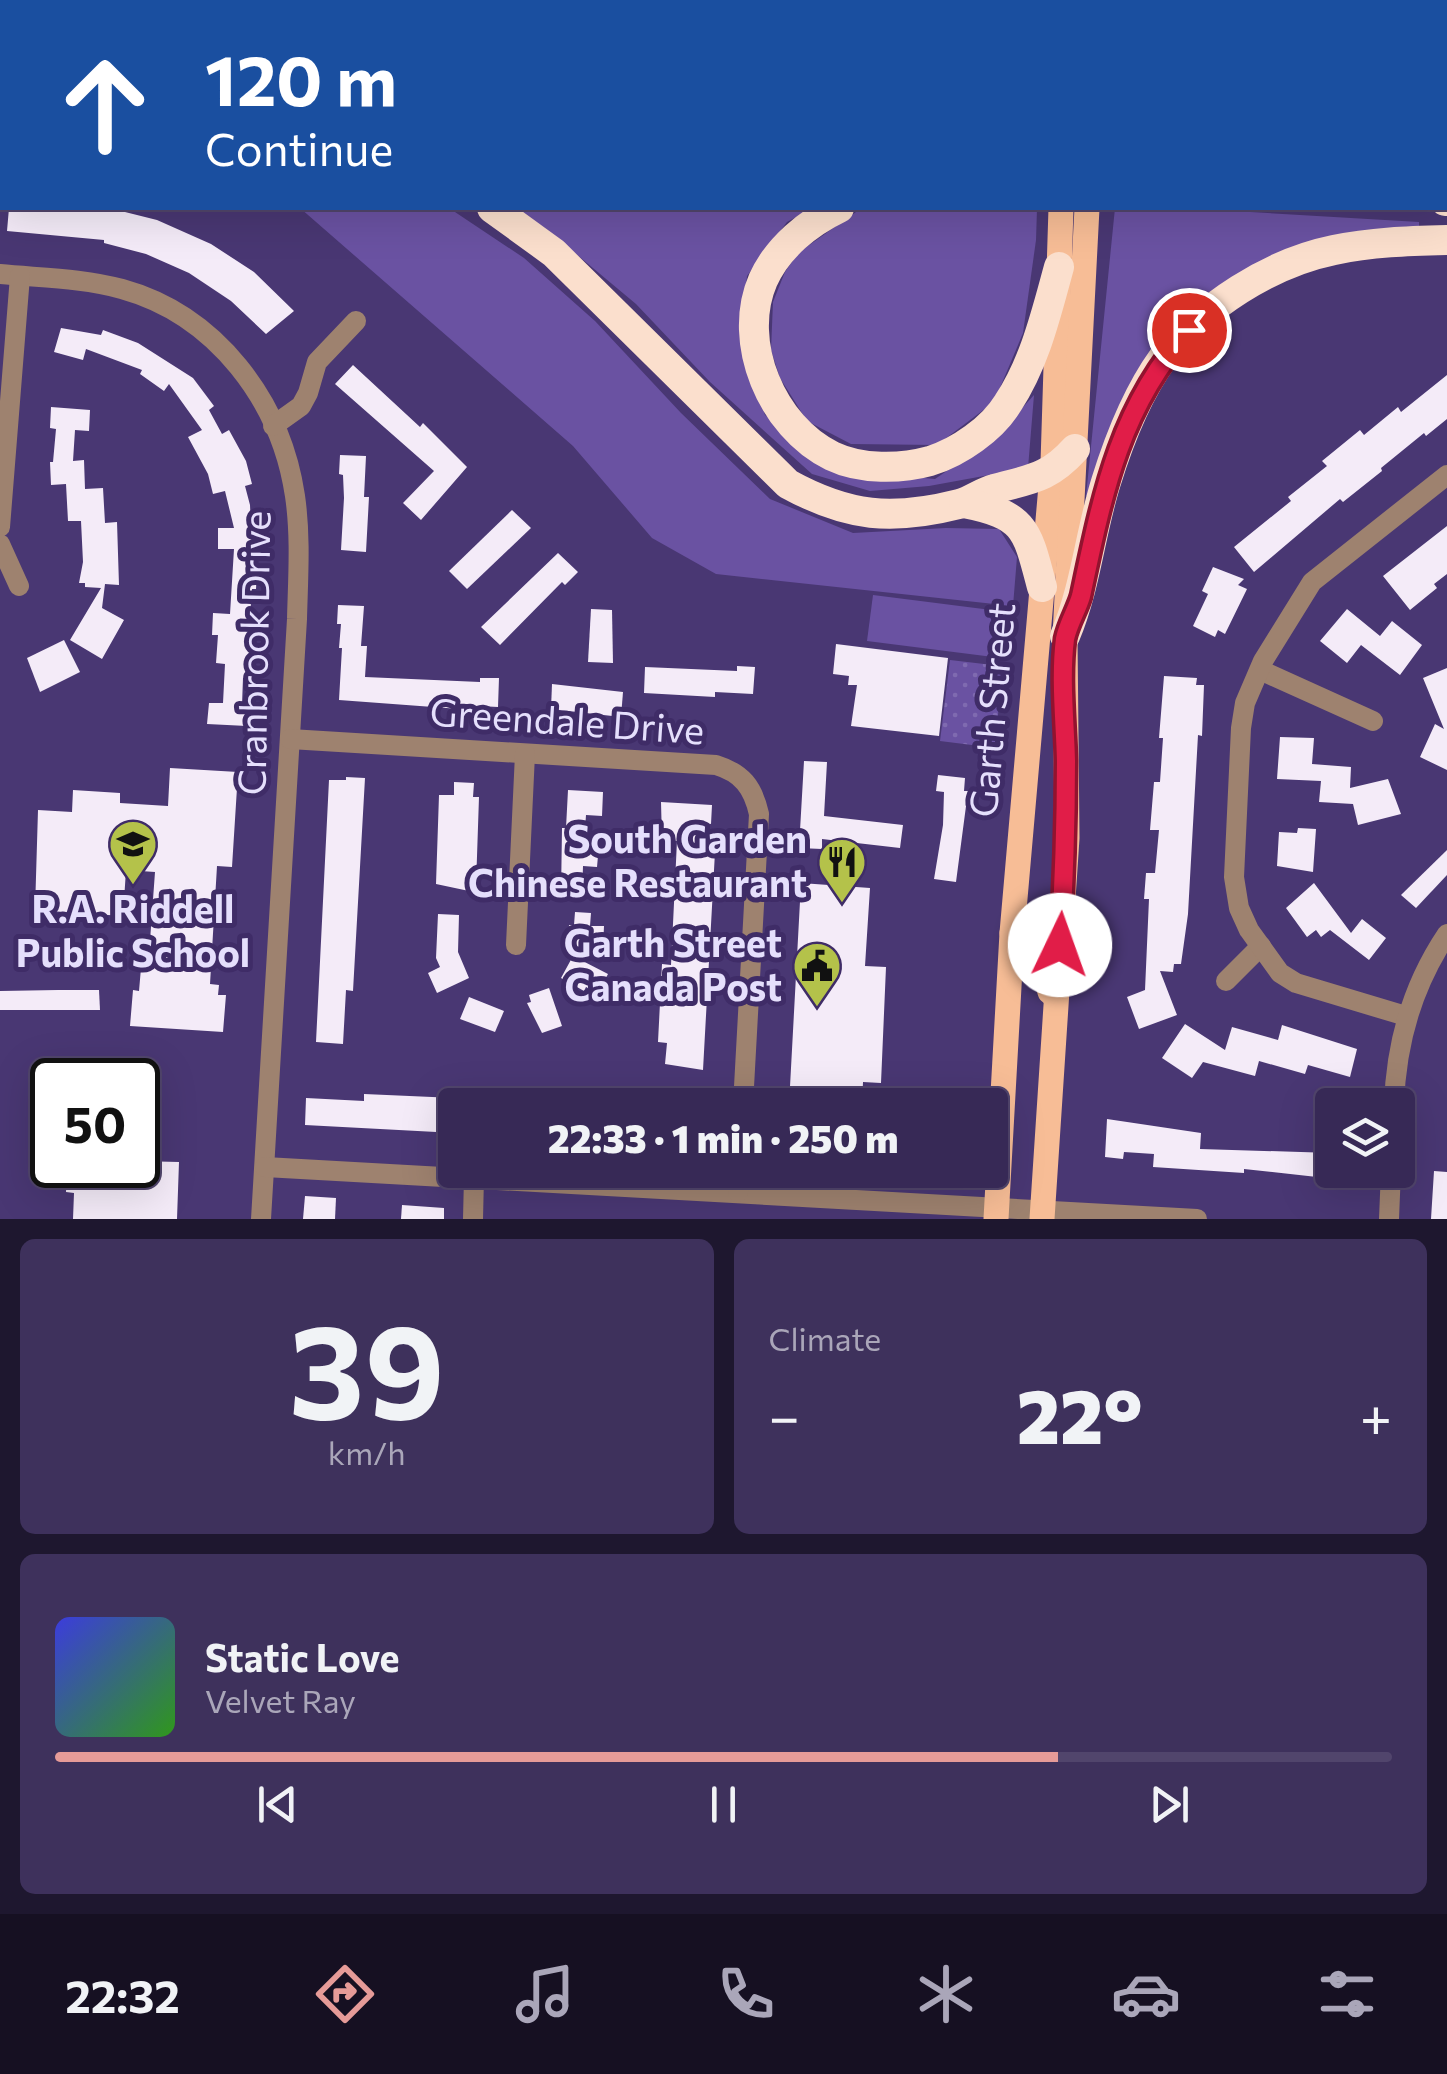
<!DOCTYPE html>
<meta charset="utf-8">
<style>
body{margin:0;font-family:Commissioner,sans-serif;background:#3e315c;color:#f1f3f6;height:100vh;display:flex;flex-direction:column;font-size:38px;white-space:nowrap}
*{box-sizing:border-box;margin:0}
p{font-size:32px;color:#aaa6b9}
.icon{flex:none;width:55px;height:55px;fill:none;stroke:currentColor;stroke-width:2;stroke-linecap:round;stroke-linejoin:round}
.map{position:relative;height:1219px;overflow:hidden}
.panel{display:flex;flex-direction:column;gap:20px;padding:20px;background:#1e172f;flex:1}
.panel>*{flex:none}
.banner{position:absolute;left:0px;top:0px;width:1448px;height:210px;box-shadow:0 10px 40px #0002,0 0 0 2px #51456c;background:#1a4fa0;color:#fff;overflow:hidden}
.fabs{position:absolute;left:1315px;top:1088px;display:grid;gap:20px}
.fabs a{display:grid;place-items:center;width:100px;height:100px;border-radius:10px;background:#372956;box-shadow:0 10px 40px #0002,0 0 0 2px #51456c;font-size:50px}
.speed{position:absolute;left:30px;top:1058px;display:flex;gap:20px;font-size:50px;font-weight:700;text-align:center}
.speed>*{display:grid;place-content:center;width:130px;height:130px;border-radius:50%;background:#372956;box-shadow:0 10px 40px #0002,0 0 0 2px #51456c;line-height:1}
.speed .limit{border:5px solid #111;border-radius:15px;background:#fff;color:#111}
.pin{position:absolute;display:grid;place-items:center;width:85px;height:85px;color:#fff;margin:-42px;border:5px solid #fff;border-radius:50%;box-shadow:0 2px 10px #0007}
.me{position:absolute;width:110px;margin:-55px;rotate:3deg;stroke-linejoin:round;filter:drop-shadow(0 0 8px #0008)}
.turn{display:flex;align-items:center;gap:35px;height:210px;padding:0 40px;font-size:45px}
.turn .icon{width:130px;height:130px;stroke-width:2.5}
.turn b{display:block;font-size:70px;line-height:85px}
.big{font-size:75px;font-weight:800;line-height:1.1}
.panel .tile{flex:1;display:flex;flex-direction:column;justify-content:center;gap:15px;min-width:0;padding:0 35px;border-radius:15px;background:#3e315c}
.panel .dial{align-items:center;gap:0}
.dial b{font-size:130px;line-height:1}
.song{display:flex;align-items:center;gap:30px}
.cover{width:120px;height:120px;border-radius:15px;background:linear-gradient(135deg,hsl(240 70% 55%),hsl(110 70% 35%))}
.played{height:10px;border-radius:5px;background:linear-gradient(90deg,#e69b98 75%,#51456c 75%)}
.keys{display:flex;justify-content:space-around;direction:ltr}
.heat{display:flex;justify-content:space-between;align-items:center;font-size:55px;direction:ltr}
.panel .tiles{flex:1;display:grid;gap:20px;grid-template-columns:1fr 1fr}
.tile:last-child{grid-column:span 2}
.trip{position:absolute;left:438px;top:1088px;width:570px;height:100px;border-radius:10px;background:#372956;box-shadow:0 10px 40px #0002,0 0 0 2px #51456c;font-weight:800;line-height:100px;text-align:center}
.tabs{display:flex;height:160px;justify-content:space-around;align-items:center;background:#161022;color:#aaa6b9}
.tabs .icon{width:70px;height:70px}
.tabs .current{color:#e69b98}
.tabs b{font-size:45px;color:#f1f3f6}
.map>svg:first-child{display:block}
</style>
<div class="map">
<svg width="1447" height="1219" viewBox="0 0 1447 1219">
<defs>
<pattern id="park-dots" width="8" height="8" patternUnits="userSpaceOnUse" patternTransform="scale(2.5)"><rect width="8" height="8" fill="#6a52a2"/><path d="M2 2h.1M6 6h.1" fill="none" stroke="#7f6ab0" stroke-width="1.8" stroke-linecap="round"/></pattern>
</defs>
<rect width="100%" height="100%" fill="#493773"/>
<g fill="#6a52a2">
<polygon points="300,208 449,208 524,258 595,321 681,413 770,499 853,533 946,528 999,529 1017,557 1013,606 716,574 652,538 573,446"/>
<polygon points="513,208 813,208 787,222 747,276 740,340 765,415 836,470 935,479 995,438 1034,395 1028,468 929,486 870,491 812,474 710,382 636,304 545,228"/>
<polygon points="885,208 1037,208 1036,240 1023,333 994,402 937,445 851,444 807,421 780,378 771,350 773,302 785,272 798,253 856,212"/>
<polygon points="1115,208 1181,208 1419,222 1419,230 1191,307 1093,500 1086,496"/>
<polygon points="873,595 1007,612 1001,658 867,641"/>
</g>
<polygon fill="url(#park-dots)" points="950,660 1001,666 996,748 940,741"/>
<g fill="#f4ebf8">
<polygon points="9,208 109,208 157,220 211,244 254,272 294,311 266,334 231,301 189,273 146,254 104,243 104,240 7,231"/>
<polygon points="61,328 101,335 103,330 138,343 193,378 214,406 209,410 222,434 229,430 246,461 252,484 245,486 250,505 251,527 258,527 258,549 256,589 252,589 250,616 255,616 252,665 247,665 247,678 243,678 242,705 248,705 247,726 207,724 209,703 223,703 225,664 216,663 218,635 212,635 213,613 230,614 234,549 218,549 218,528 234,528 225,491 213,494 208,474 188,437 202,430 169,384 164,391 140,374 142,370 86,349 83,360 54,352"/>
<polygon points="353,365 420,427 423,423 467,467 421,520 403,503 434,471 335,384"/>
<polygon points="1447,375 1447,419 1426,436 1424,433 1381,468 1382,471 1343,502 1340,499 1254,572 1234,547 1291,501 1288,497 1327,466 1322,461 1360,430 1364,435 1398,407 1401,412"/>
<polygon points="51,407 90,410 89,431 75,430 73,461 84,460 85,489 103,488 105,523 117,522 119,585 105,584 102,608 124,620 102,659 70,640 101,588 85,587 85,583 79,583 83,562 81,521 68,521 66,484 51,485 50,462 53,462 56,429 50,428"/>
<polygon points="340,455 366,456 364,497 369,497 366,552 341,550 344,498 343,475 339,474"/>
<polygon points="512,510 531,528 467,589 449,571"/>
<polygon points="1447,526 1447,574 1434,584 1437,588 1410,610 1383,576"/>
<polygon points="558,553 578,572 565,585 562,582 500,645 481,627"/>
<polygon points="1213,567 1244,579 1238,585 1247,589 1225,634 1218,630 1215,637 1193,626 1208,594 1202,591"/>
<polygon points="338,605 364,606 361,646 367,646 365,677 480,682 480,678 499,678 498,707 460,705 460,709 339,700 342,648 339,648 341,624 337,624"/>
<polygon points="591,609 612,610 613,663 588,662"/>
<polygon points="1347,609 1380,636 1392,621 1422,645 1400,675 1361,645 1347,663 1320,641"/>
<polygon points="64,640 80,672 40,692 27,658"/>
<polygon points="836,644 948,658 939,736 851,726 857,685 848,685 849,676 833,674"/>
<polygon points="737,666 755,667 753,694 715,692 715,697 644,693 645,667 737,671"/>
<polygon points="1447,668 1447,770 1420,757 1435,724 1444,729 1423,678"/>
<polygon points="1164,676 1197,678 1196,685 1204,685 1202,736 1198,735 1188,914 1181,964 1174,964 1173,972 1160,971 1177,1015 1139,1029 1127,997 1145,990 1149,899 1144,899 1146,873 1155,873 1159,830 1150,830 1154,782 1160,782 1163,738 1159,738"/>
<polygon points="552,684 623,692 621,717 551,709"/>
<polygon points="1280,737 1314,738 1312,764 1351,767 1350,788 1388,779 1401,814 1358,825 1353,804 1319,802 1321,781 1277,779"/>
<polygon points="804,761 827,762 824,816 903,825 900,848 822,839 822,849 799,848"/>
<polygon points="170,768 238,772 232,867 217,866 210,984 219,985 218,995 226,995 223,1032 130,1026 133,990 139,991 141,968 148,968 155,872 126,870 123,916 35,910 38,810 72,812 73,790 120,793 120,803 168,806"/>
<polygon points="938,775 965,778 964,791 968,791 956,882 934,879 943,825 944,792 936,791"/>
<polygon points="346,777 365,778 353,991 346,990 343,1044 316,1042 329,780 346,780"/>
<polygon points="454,782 474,783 473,797 479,797 476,886 469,886 469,891 436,884 439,795 454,795"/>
<polygon points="568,790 603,792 602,816 586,815 584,844 599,845 597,867 583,866 582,896 561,895 562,828 566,828"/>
<polygon points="661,802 712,805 711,824 706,823 704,851 715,852 703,1070 665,1064 667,1043 658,1042 662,964 671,965 677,841 662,840"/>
<polygon points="1298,828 1316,829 1313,872 1277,866 1279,832 1297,833"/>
<polygon points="1447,850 1447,875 1416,908 1401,895"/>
<polygon points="801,883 870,888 865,966 886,967 881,1083 863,1082 862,1105 789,1105"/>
<polygon points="1314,883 1351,933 1362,919 1386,938 1369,960 1330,930 1321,937 1316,930 1307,937 1286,908"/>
<polygon points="575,912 591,913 590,926 604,926 603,948 568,946 569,925 574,925"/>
<polygon points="438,914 459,915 458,952 469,978 437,993 428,973 440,967 436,958"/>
<polygon points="573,956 608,974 598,993 586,987 584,991 561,978"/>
<polygon points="549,988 562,1026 542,1033 527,1003 531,1002 529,995"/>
<polygon points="58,990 99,990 100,1010 0,1010 0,991"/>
<polygon points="469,997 504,1011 495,1032 460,1019"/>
<polygon points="1185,1024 1225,1050 1232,1027 1278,1040 1282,1025 1357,1049 1350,1077 1308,1065 1305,1074 1259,1061 1255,1076 1203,1062 1192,1078 1162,1058"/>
<polygon points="364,1094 455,1098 455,1133 305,1125 306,1098 364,1101"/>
<polygon points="1107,1119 1201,1133 1200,1149 1332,1153 1332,1174 1317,1173 1317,1177 1244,1169 1244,1173 1153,1167 1154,1154 1124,1152 1123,1159 1105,1157"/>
<polygon points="138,1161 179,1162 177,1219 73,1219 74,1193 66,1192 67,1165 138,1165"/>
<polygon points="1434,1171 1447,1172 1447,1219 1431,1219"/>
<polygon points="305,1196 336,1198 335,1219 303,1219"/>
<polygon points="402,1205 444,1208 444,1219 401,1219"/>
</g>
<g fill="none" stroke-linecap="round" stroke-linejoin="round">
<g stroke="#9e826f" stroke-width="20">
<path d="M0,274c41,4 82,4 122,15 94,26 159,112 173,207 6,41 3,82 2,123l-36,600"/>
<polyline points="273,426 301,406 308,393 317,362 356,321"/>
<polyline points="0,527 20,276"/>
<polyline points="0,544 19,586"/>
<polyline points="1260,670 1373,721"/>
<path d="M290,739l426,26c26,8 37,22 43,49l-16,291"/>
<polyline points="516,945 525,754"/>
<polyline points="1226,981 1261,946"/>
<polyline points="1406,1016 1296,983 1280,973 1249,930 1239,908 1234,877 1241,728 1245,703 1263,661 1312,582 1447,475"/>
<path d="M1394,1105c2,-63 18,-119 53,-171"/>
<polyline points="265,1167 1197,1219"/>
<polyline points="738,1192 740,1170"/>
<polyline points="473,1219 474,1177"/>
<polyline points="1389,1219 1391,1170"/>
</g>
<g stroke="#f7bd96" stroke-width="25">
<polyline points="1074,2 1074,0"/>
<path d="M1012,933c28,8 31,34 38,59"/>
<polyline points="996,1219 1012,933 1053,463 1061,208"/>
<polyline points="1042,1219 1067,838 1065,636 1087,208"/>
</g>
<g stroke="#fbdfcd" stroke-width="30">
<polyline points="910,2 914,0"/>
<polyline points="1114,2 1115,0"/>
<polyline points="1394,2 1395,0"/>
<polyline points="0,17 2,17"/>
<polyline points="0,83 2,83"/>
<polyline points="1445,144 1447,144"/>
<polyline points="1445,201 1447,201"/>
<path d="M492,208l62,45 234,231c60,33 104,37 171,20 12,-3 23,-12 35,-15 36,-10 54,-10 81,-40"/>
<path d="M839,208c-31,15 -61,39 -76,72 -27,62 9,147 69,176 29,14 69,13 98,5 29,-9 62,-32 78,-58 27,-41 38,-89 51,-136"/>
<path d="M964,503c62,12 63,27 78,84"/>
<path d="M1065,636c21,-50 25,-103 41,-154 13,-42 31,-88 57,-124 40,-52 107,-95 171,-108 37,-8 75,-9 113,-10"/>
</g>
</g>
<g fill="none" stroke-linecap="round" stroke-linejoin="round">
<g stroke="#92132f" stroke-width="25">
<path id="route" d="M1060,945c4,-62 6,-122 6,-184 -1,-40 -6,-83 -1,-122 3,-15 12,-29 16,-43 21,-99 38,-189 108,-266"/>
</g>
<use href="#route" stroke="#e11d48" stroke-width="18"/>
</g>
<defs>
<g id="school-pin" transform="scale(2.5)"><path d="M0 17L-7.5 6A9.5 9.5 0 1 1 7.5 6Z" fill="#b4c24a" stroke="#3f2c67"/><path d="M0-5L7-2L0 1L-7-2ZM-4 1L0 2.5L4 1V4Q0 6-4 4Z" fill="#111"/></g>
<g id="restaurant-pin" transform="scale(2.5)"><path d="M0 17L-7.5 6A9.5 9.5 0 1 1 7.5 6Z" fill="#b4c24a" stroke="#3f2c67"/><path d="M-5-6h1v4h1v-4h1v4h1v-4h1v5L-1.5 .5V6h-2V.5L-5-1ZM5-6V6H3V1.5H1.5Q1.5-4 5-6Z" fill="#111"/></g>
<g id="civic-pin" transform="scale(2.5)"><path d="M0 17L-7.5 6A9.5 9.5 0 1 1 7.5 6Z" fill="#b4c24a" stroke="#3f2c67"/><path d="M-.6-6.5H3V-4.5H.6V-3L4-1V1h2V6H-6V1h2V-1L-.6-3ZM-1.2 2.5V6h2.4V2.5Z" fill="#111"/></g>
</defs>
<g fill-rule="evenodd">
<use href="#school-pin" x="133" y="844"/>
<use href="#restaurant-pin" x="842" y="862"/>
<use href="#civic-pin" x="817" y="966"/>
</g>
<g text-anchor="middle" stroke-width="10" stroke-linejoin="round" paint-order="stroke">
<g font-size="38" fill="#e5dffc" stroke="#3f2c67">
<text transform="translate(255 653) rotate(-89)" y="13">Cranbrook Drive</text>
<text transform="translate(993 710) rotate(-85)" y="13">Garth Street</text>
<text transform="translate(567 722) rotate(4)" y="13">Greendale Drive</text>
</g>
<g font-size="38" font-weight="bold" fill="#e5dffc" stroke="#3f2c67" text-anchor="end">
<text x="807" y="853">South Garden<tspan x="807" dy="44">Chinese Restaurant</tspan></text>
<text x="133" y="923" text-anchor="middle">R.A. Riddell<tspan x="133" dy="44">Public School</tspan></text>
<text x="782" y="957">Garth Street<tspan x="782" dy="44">Canada Post</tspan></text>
</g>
</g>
</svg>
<div class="fabs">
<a><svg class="icon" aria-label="layers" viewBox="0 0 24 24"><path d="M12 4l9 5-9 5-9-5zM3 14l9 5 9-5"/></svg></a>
</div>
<div class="speed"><div class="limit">50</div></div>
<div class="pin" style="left:1189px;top:330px;background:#d93025"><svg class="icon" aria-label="arrive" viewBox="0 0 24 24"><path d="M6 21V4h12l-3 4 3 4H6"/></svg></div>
<svg class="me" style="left:1060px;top:945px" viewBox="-20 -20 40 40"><circle r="19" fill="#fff"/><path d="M0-13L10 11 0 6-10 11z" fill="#e11d48"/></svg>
<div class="trip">22:33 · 1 min · 250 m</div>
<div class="banner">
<div class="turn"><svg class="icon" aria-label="ahead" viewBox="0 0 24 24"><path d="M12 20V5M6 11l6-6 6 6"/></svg><div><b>120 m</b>Continue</div></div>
</div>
</div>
<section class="panel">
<div class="tiles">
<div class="tile dial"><b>39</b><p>km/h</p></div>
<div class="tile"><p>Climate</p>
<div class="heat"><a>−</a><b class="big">22°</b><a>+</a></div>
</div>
<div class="tile">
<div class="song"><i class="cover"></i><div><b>Static Love</b><p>Velvet Ray</p></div></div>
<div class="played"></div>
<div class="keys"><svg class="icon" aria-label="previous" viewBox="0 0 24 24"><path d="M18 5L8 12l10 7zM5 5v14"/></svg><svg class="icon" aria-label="pause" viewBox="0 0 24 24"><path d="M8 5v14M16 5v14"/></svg><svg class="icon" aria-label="next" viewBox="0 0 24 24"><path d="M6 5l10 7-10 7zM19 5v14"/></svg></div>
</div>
</div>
</section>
<nav class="tabs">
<b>22:32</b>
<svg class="icon current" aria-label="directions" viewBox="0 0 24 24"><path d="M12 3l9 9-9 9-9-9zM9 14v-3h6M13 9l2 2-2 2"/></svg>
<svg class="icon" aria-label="music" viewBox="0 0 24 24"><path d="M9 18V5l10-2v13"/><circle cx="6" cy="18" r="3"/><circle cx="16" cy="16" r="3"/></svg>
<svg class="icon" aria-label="phone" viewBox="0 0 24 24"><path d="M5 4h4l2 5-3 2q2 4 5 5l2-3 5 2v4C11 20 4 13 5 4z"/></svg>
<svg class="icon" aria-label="climate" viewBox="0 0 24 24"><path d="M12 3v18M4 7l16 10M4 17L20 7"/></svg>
<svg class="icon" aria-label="car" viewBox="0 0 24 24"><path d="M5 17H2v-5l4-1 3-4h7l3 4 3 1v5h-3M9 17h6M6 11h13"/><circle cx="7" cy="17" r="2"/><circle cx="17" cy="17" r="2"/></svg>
<svg class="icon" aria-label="filters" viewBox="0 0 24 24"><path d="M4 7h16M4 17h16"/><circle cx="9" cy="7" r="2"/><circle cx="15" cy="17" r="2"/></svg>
</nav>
